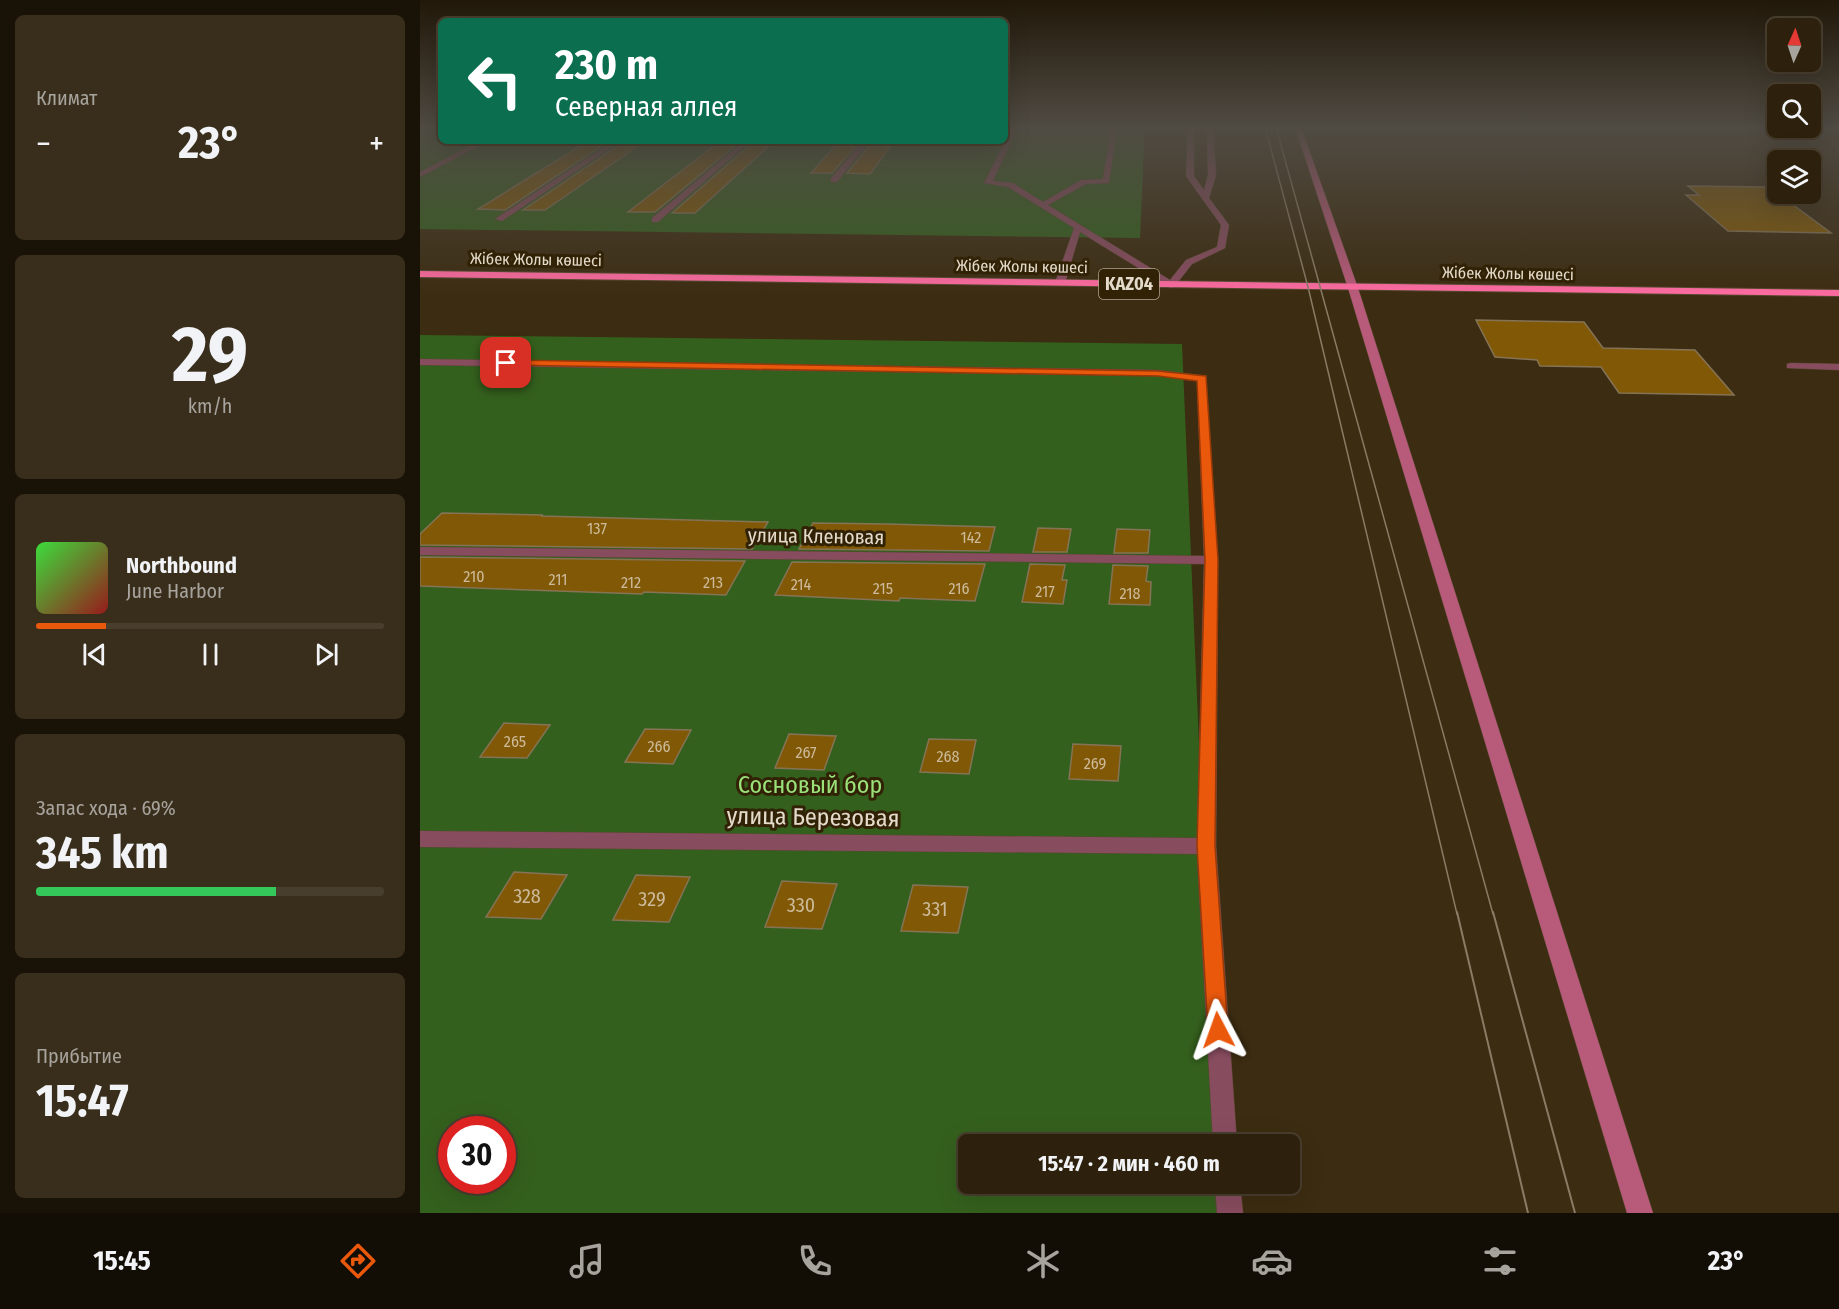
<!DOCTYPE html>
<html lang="ru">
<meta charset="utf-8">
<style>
body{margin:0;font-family:"Fira Sans Condensed",sans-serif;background:#392e1b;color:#f1f3f6;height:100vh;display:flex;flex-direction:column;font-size:22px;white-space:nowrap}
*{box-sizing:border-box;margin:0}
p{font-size:20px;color:#a7a39d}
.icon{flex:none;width:33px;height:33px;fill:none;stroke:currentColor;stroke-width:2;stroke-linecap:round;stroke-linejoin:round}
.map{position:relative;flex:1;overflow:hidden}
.sheet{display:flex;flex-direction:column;gap:15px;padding:15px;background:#191207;width:420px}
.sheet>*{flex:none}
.banner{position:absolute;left:18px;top:18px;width:570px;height:126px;border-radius:9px;box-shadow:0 6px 24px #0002,0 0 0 2px #483e2e;background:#0b6e4f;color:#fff;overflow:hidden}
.needle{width:39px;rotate:3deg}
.buttons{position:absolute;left:1347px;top:18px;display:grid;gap:12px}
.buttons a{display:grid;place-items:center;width:54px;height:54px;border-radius:9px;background:#2d210d;box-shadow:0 6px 24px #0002,0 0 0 2px #483e2e;font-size:30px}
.speed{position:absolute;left:18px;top:1116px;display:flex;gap:12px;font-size:30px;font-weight:700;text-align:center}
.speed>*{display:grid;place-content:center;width:78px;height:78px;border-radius:50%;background:#2d210d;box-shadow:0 6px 24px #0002,0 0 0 2px #483e2e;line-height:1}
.speed .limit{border:9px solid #d22;background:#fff;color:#111}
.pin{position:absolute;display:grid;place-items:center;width:51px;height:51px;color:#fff;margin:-26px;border-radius:12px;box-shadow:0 3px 9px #0006}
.me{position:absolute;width:66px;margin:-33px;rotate:356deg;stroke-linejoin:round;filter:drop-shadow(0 0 4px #0008)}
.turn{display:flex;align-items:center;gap:21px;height:126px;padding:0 18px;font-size:27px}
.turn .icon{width:78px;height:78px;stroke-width:2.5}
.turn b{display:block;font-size:42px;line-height:51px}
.big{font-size:45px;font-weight:700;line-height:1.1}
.sheet .card{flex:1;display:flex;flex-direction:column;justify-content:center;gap:9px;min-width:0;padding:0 21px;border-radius:9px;background:#392e1b}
.sheet .dial{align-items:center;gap:0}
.dial b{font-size:78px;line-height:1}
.song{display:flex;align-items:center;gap:18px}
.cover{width:72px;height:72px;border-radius:9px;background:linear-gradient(135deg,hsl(120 70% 55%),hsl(0 70% 35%))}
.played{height:6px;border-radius:3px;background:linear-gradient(90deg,#ea580c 20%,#483e2e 20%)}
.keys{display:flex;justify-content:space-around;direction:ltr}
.heat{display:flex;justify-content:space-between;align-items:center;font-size:33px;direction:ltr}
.charge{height:9px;border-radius:4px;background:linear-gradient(90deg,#34c759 69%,#483e2e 0)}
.trip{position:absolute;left:538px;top:1134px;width:342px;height:60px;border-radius:9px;background:#2d210d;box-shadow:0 6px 24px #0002,0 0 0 2px #483e2e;font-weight:700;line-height:60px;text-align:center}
.tab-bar{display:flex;height:96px;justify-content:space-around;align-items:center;background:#120d05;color:#a7a39d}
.tab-bar .icon{width:42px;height:42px}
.tab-bar .on{color:#ea580c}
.tab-bar b{font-size:27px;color:#f1f3f6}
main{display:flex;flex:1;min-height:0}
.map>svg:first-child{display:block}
</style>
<main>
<section class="sheet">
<div class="card"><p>Климат</p>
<div class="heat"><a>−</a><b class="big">23°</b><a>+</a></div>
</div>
<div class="card dial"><b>29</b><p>km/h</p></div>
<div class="card">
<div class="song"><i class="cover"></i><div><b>Northbound</b><p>June Harbor</p></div></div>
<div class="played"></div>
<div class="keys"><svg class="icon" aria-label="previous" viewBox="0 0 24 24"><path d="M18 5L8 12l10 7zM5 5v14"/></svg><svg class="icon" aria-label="pause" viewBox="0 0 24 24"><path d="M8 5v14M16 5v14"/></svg><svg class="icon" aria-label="next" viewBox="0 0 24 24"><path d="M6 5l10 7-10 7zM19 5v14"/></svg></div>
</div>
<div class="card"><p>Запас хода · 69%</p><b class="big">345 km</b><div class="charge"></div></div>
<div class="card"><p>Прибытие</p><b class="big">15:47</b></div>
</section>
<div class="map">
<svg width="1419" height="1213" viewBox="0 0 1419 1213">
<rect width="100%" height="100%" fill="#3c2c11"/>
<g fill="#34601d" fill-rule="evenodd">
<polygon points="0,127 21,127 21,141 585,141 585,127 725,127 720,238 0,229"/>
<path d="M0,335l762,9 34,800h-247v40h248l2,29h-799zM32,1130h50v50h-50z"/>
</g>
<g fill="#815906" stroke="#857356" stroke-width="1.5">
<polygon points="165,143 186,143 85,210 58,209"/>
<polygon points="202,143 221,144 125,210 103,210"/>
<polygon points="295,145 316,145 235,212 208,212"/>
<polygon points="330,145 350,145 275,213 252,213"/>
<polygon points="416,145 436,146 412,173 391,173"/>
<polygon points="449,146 471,146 450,174 427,173"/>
<polygon points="1268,186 1349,187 1411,233 1308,231 1266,195 1279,195"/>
<polygon points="1056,320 1164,322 1183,348 1275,350 1314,395 1199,393 1181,367 1120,366 1117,360 1075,357"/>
<polygon points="22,513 123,515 121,516 348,522 332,549 0,545 0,534"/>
<polygon points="393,523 467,524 575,527 569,551 379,549"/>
<polygon points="618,528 651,529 647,552 613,552"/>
<polygon points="697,529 730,530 728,553 694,553"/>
<polygon points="0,557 325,561 306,595 224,592 222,594 0,586"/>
<polygon points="372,562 565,564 555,601 480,598 479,601 355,595"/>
<polygon points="610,564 645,565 642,580 647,580 643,604 602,602"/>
<polygon points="693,565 728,566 726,581 731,582 730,605 689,604"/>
<polygon points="84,723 130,725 107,758 60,757"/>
<polygon points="225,729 271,730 253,764 205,762"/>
<polygon points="369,734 416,736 404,770 355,768"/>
<polygon points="509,739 556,740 549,774 500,772"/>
<polygon points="653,744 701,746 698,781 649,779"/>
<polygon points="94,872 147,875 121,919 66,917"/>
<polygon points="216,875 270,877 249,922 193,920"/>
<polygon points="362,881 417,884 402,929 345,927"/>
<polygon points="493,885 548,887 538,933 481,931"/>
</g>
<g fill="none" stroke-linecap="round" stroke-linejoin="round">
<g stroke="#57482f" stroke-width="1">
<g id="street">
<polygon points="592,127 598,127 573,181 593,183 623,202 661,180 683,179 691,127 697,127 689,183 666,184 628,205 750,280 766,260 797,247 801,225 766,176 768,127 774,127 774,176 784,190 788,175 787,127 793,127 796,175 789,198 809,225 805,248 772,264 754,287 751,288 660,232 645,283 637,285 635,283 654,228 588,187 564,183"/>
<polygon points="60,141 68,141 0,177 0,172"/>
<polygon points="193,141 201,141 82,221 75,219"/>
<polygon points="324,141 331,141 238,222 232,222 232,218"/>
<polygon points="443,141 450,141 417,182 411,182 411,178"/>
<polygon points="0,359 738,370 786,376 798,560 796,846 817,1144 793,1144 777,854 0,847 0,831 777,838 784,564 0,555 0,547 784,556 777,381 738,376 0,365"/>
<polygon points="1371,363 1419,364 1419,370 1367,368 1367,364"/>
<polygon points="795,1184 820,1184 823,1213 797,1213"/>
</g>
</g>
<g stroke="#57482f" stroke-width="1">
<polygon id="secondary" points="875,127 881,127 938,288 1233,1213 1207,1213 928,288"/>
</g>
<g stroke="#57482f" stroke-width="2">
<polygon id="highway" points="0,271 1419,290 1419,296 0,277"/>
</g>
<use href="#street" fill="#884c5f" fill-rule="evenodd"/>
<use href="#secondary" fill="#b85a7a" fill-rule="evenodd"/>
<use href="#highway" fill="#ff6ba1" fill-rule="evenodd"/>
<g stroke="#897b65" stroke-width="1.5">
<polyline points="845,127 888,287 1037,914"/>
<polyline points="856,127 1073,914"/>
</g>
<g stroke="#897b65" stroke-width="2">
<polyline points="1037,912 1108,1213"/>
<polyline points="1073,912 1155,1213"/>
</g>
</g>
<linearGradient id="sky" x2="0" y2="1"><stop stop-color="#211809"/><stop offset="0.43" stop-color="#504b43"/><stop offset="1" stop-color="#504b43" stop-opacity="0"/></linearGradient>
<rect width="1419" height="297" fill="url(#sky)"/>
<polygon fill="#ea580c" stroke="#983908" stroke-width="1.5" points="86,360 738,371 786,376 798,560 795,846 808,1030 805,1036 798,1039 791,1036 788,1030 777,846 785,560 777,381 738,376 82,365 81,363"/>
<g text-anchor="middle" stroke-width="6" stroke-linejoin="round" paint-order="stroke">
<g font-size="16" fill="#e5dbcb" stroke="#312206">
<text transform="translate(116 259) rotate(1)" y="6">Жібек Жолы көшесі</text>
<text transform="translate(602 266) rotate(1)" y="6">Жібек Жолы көшесі</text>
<text transform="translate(1088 273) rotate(1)" y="6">Жібек Жолы көшесі</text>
</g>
<g font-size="16" fill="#ccba9a">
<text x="177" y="534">137</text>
<text x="551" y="543">142</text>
<text x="54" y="582">210</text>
<text x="138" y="585">211</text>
<text x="211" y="588">212</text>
<text x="293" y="588">213</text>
<text x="381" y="590">214</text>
<text x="463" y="594">215</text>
<text x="539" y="594">216</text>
<text x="625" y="597">217</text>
<text x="710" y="599">218</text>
<text x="95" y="747">265</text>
<text x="239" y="752">266</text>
<text x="386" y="758">267</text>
<text x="528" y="762">268</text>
<text x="675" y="769">269</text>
</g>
<rect fill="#312206" stroke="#afa490" stroke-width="1.5" x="679" y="269" width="60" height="30" rx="4.5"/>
<g font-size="18" font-weight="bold" fill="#e5dbcb">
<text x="709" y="290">KАZ04</text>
</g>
<g font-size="20" fill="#e5dbcb" stroke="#312206">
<text transform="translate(396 536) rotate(1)" y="7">улица Кленовая</text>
</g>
<g font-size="20" fill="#ccba9a">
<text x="107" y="903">328</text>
<text x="232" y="906">329</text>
<text x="381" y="912">330</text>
<text x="515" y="916">331</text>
</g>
<g font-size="24" fill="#99e178" stroke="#312206">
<text x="390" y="793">Сосновый бор</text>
</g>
<g font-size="24" fill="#e5dbcb" stroke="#312206">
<text transform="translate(393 817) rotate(1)" y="8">улица Березовая</text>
</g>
</g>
</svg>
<div class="buttons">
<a><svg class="needle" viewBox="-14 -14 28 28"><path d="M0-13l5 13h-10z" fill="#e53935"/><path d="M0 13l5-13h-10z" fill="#a7a39d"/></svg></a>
<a><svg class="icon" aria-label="search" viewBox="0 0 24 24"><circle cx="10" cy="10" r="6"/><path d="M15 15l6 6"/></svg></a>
<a><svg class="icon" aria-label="layers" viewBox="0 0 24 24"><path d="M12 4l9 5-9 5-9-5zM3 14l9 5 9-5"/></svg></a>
</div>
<div class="speed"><div class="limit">30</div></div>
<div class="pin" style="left:86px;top:363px;background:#d93025"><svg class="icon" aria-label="arrive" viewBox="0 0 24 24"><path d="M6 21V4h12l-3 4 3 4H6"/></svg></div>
<svg class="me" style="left:798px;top:1030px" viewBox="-20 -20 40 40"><path d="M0-17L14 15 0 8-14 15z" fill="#ea580c" stroke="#fff" stroke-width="4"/></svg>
<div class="trip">15:47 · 2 мин · 460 m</div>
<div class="banner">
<div class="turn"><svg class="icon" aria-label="left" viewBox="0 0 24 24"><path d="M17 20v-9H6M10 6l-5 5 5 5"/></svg><div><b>230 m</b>Северная аллея</div></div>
</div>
</div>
</main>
<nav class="tab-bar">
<b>15:45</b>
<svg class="icon on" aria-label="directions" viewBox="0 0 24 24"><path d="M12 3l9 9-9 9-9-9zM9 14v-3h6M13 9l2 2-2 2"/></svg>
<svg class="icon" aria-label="music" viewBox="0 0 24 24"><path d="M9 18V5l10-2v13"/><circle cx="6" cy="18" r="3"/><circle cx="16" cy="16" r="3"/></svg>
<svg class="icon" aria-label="phone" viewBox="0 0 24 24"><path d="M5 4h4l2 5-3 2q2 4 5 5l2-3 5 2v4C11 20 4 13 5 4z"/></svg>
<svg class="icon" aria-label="climate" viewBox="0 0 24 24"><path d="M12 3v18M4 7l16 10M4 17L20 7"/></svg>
<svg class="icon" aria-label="car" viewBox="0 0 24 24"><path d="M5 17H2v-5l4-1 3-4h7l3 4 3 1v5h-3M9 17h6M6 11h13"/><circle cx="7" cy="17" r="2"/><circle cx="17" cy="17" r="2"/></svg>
<svg class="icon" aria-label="filters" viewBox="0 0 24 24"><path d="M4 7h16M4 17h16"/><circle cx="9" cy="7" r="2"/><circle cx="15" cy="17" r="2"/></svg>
<b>23°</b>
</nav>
